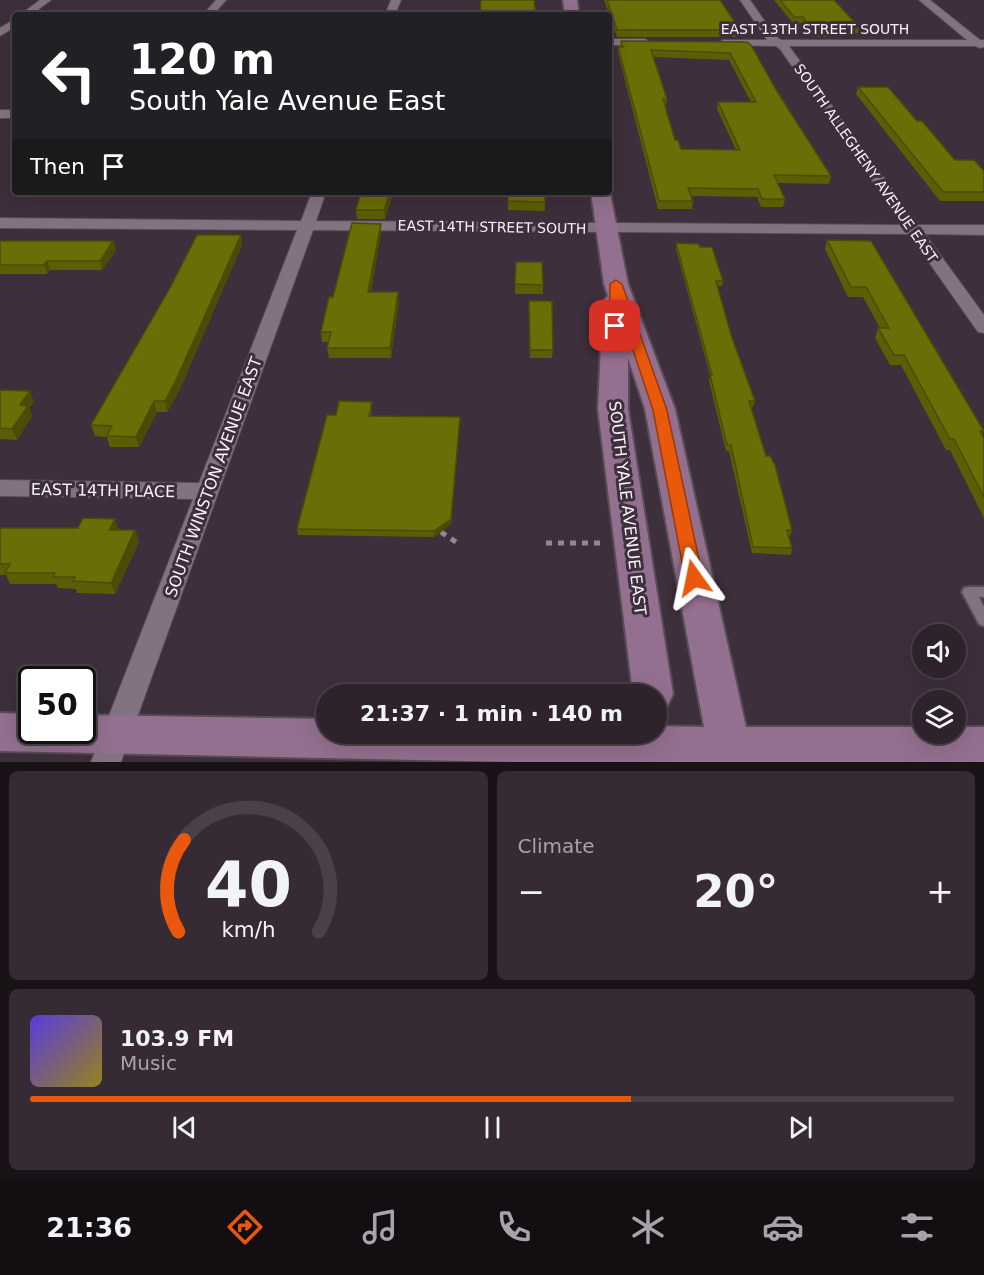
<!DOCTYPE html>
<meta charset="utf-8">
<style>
body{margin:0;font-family:"DejaVu Sans",sans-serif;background:#362b34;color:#f1f3f6;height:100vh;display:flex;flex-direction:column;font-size:22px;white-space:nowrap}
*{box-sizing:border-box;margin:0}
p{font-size:20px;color:#a7a4a9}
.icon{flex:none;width:33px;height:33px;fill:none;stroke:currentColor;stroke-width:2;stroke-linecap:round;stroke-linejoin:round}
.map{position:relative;height:762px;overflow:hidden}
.details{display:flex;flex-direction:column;gap:9px;padding:9px;background:#191318;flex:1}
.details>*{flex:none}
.top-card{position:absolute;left:12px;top:12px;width:600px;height:183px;border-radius:6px;box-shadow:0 6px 24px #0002,0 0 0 2px #494048;background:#202124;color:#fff;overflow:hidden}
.controls{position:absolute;left:912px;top:624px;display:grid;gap:12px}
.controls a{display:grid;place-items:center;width:54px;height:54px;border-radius:50%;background:#2e232c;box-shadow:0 6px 24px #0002,0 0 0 2px #494048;font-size:30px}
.speed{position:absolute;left:18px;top:666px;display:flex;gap:12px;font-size:30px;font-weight:700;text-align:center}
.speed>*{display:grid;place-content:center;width:78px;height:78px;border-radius:50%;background:#2e232c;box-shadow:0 6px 24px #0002,0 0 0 2px #494048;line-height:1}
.speed .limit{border:3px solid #111;border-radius:9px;background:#fff;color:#111}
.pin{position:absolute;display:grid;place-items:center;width:51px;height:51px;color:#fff;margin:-26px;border-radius:12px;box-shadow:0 3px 9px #0006}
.me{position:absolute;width:66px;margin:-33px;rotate:348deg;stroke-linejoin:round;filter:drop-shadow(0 0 4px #0008)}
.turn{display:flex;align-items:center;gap:21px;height:126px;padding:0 18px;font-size:27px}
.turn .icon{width:78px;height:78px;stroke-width:2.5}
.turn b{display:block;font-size:42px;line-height:51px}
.then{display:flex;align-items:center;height:57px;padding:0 18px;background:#0003;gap:12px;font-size:22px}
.big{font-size:45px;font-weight:800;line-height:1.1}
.details .tile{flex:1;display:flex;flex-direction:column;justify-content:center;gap:9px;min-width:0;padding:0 21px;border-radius:9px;background:#362b34}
.details .dial{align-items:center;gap:0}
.dial svg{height:156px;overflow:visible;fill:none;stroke:#494048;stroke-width:7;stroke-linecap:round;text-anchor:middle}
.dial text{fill:#f1f3f6;stroke:none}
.song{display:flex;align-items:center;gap:18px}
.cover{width:72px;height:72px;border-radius:9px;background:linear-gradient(135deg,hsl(250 70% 55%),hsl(50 70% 35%))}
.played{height:6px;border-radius:3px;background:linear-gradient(90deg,#ea580c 65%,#494048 65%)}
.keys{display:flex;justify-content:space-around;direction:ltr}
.heat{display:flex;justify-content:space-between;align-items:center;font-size:33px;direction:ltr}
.details .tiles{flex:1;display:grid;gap:9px;grid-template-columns:1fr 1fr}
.tile:last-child{grid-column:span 2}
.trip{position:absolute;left:316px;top:684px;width:351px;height:60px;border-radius:30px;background:#2e232c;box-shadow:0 6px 24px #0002,0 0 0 2px #494048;font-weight:800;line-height:60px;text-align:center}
.tab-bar{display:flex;height:96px;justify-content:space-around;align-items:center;background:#120e12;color:#a7a4a9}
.tab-bar .icon{width:42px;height:42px}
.tab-bar .on{color:#ea580c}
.tab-bar b{font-size:27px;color:#f1f3f6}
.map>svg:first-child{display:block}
</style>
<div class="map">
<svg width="984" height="762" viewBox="0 0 984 762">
<rect width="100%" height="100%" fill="#3d2f3b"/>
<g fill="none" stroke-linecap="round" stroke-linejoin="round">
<g stroke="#574b56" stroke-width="4">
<polygon id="lane" points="969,587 984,587 984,597 979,597 984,607 984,626 979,624 962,592 964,588"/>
</g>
<g stroke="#574b56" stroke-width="2">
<g id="street">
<polygon points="40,0 51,0 31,15 20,15"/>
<polygon points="216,0 226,0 213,15 203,15"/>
<polygon points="391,0 401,0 395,15 385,15"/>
<polygon points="740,0 750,0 775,36 781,40 967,40 919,0 930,0 980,40 984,40 984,47 980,48 975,46 789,46 918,225 984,225 984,235 925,234 984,315 984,333 978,332 909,234 313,230 121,762 91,762 193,499 0,496 0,480 199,483 297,230 0,228 0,218 301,221 312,192 326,192 316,221 903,225 780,49 776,46 719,45 718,43 723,40 767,40"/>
<polygon points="15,19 15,27 0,36 0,28"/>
<polygon points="609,39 645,39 650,42 645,45 609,45"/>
<rect x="0" y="110" width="15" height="8"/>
</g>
</g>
<g stroke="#574b56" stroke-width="4">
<g id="secondary">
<polygon points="563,0 577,0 579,15 565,15"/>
<polygon points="609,188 628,284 675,409 746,727 922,727 922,734 956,734 956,727 984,727 984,762 514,762 0,751 0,713 32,714 32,730 82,730 82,715 327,719 327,734 657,734 657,726 704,727 645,409 628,358 628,409 673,694 667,707 657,710 657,694 633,694 598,409 603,301 608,296 604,284 591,192 609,192"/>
</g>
</g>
<g stroke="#948993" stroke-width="5" stroke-dasharray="6 6" stroke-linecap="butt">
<polyline points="441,532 456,542"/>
<polyline points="546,543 602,543"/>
</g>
<use href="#lane" fill="#837381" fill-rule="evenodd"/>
<use href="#street" fill="#837381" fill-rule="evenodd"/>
<use href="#secondary" fill="#93708f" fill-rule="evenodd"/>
</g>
<g fill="#5c5e06" fill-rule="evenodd">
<polygon points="604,0 720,0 740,30 739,37 617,37"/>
<polygon points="774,0 834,0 859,27 858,33 839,33 838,37 812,37 802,23 793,23"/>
<path d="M621,41l126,1 84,134 -2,8 -52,-1 8,16 -2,8h-22l-4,-10 -66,-1 2,5 -1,8h-34l-40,-156v-6h2zM653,57l76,3 22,42h-33l-1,7 19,41 -55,-1 -6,-9 -10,-34h1l1,-7z"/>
<polygon points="858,87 917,121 955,160 984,171 984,201 940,201 856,94"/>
<polygon points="361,192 391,192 392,197 385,219 357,219 356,210"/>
<polygon points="508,192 545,202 545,211 508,210"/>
<polygon points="381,224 381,233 371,292 399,301 391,358 329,358 327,348 329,342 322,342 321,332 333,297"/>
<polygon points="241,235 242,245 179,391 167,412 157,412 139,447 110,447 107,437 95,436 91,425"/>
<polygon points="827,240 984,431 982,435 984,438 984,518 950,450 946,450 901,365 890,365 875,338 878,328 880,328 863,297 848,297 825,249"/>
<polygon points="0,241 113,241 116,250 102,270 50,270 47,274 0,274"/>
<polygon points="676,243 700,247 723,281 722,286 717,286 731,335 755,401 753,407 751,407 766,456 792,530 790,536 789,536 792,548 791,555 752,553 729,451 726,451 709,381 710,375 676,249"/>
<polygon points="516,262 543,285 543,294 515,294"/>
<polygon points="529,301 553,350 552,358 530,358"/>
<polygon points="0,390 34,402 29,408 32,416 17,440 0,439"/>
<polygon points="372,407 371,416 460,417 451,524 434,537 298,535 297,529 336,415"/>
<polygon points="0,528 135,530 139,542 115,594 77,593 76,589 58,588 56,584 10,584 6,575 0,575"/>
</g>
<g fill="#4b4c05">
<polygon points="390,192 391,192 392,197 385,219 384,210"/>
<polygon points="381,224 381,233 369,301 368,292"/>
<polygon points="241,235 242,245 179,391 167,412 165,401"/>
<polygon points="113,241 116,250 102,270 100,261"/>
<polygon points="47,261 50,270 47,274 44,265"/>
<polygon points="398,292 399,301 391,358 390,348"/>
<polygon points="30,391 34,402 29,408 32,416 17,440 12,429 20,405"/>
<polygon points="154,401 157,412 139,447 136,437"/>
<polygon points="460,417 451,524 434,537 434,531"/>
<polygon points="115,519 119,530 109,530"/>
<polygon points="135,530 139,542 115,594 111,583"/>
</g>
<g fill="#6b6d07" stroke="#4b4c05" stroke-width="1.5" fill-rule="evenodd">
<polygon points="481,0 534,0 536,15 480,15"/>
<polygon points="607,0 720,0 740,30 617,30"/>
<polygon points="780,0 834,0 859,27 836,27 839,30 813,30 803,17 794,17"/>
<path d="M621,41l126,1 4,3 27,48 53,83 -57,-1 11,24h-23l-4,-10 -70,-1 5,13h-34l-41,-154h5zM651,50l79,3 26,49h-38l22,48 -59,-1 -3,-9h-3l-12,-41h4z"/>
<polygon points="858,87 888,87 917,121 922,121 955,160 974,160 984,171 984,192 943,192"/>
<polygon points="361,192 390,192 384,210 356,210"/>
<polygon points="508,192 545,192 545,202 508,201"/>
<polygon points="352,223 381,224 368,292 398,292 390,348 327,348 331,332 321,332 329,297 333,297"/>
<polygon points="197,235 241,235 176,380 165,401 154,401 136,437 107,436 112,426 91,425 170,288"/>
<polygon points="827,240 871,241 984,431 980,431 984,438 984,497 954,439 950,439 904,355 894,355 878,328 889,328 866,287 851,287"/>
<polygon points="0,241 113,241 100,261 47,261 44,265 0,265"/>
<polygon points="676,243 699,244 700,247 712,247 723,281 716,281 731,335 755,401 749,401 766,456 770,456 775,465 792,530 787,530 792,548 753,547 731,445 727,445 710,375 712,375"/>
<polygon points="516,262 542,262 543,285 515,284"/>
<polygon points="529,301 552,301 553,350 530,350"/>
<polygon points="0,390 30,391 20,405 28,406 12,429 0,428"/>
<polygon points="339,401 372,402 369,416 460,417 451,519 434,531 297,529 327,415 336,415"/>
<polygon points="83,518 115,519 109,530 135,530 111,583 73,581 75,577 53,577 55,573 5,573 10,564 0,564 0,528 78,528"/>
</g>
<polygon fill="#ea580c" stroke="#983908" stroke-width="1.5" points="616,280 622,284 667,410 703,578 700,583 694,585 688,583 685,578 653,410 622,317 620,328 615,329 609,326 610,284"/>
<g text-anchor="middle" stroke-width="6" stroke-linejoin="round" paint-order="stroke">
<g font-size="14" fill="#faf1f9" stroke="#3d2f3b">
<text x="815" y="34">EAST 13TH STREET SOUTH</text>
<text transform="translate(866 163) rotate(55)" y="5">SOUTH ALLEGHENY AVENUE EAST</text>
<text transform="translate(492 227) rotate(1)" y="5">EAST 14TH STREET SOUTH</text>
</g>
<g font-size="16" fill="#faf1f9" stroke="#3d2f3b">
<text transform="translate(213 477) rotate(-70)" y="6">SOUTH WINSTON AVENUE EAST</text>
<text transform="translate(103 490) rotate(1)" y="6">EAST 14TH PLACE</text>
<text transform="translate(628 508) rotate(83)" y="6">SOUTH YALE AVENUE EAST</text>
</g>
</g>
</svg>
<div class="controls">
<a><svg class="icon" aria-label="sound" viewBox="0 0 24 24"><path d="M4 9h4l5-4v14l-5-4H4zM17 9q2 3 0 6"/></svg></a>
<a><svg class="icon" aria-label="layers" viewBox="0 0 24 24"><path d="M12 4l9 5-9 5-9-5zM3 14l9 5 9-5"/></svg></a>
</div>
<div class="speed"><div class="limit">50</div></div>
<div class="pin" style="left:615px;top:326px;background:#d93025"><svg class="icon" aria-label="arrive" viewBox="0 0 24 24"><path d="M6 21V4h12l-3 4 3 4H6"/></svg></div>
<svg class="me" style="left:694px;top:578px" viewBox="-20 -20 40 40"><path d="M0-17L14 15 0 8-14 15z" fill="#ea580c" stroke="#fff" stroke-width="4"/></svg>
<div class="trip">21:37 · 1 min · 140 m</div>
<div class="top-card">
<div class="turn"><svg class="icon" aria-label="left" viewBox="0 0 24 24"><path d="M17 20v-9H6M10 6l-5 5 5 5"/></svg><div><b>120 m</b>South Yale Avenue East</div></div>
<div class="then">Then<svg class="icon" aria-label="arrive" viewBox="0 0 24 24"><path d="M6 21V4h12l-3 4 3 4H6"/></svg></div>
</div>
</div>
<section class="details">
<div class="tiles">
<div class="tile dial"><svg viewBox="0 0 100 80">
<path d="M14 69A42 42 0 1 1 86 69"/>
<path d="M14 69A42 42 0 0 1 17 22" stroke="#ea580c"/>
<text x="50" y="56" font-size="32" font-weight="700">40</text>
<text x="50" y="72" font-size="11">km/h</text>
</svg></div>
<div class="tile"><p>Climate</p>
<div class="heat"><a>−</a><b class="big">20°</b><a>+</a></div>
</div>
<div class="tile">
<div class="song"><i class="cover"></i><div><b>103.9 FM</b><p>Music</p></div></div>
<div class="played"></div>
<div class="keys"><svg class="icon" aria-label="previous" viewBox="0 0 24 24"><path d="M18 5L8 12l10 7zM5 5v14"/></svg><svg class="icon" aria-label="pause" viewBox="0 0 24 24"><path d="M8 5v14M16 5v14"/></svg><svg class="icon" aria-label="next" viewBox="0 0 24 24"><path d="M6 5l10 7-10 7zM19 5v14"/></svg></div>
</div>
</div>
</section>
<nav class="tab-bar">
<b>21:36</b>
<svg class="icon on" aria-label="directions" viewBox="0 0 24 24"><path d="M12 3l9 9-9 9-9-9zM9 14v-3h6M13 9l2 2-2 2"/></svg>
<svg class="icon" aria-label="music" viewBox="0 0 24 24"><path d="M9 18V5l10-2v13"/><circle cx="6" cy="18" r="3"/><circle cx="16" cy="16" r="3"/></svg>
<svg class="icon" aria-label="phone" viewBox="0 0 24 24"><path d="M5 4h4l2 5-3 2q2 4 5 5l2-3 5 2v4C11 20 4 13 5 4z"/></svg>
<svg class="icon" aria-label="climate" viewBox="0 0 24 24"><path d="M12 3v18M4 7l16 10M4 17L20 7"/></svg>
<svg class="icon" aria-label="car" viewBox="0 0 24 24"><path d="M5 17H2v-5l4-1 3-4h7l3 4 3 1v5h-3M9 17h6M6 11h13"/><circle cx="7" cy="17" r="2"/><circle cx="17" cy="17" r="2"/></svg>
<svg class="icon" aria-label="filters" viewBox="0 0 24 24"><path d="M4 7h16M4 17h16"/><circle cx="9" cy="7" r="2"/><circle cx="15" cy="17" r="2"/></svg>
</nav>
